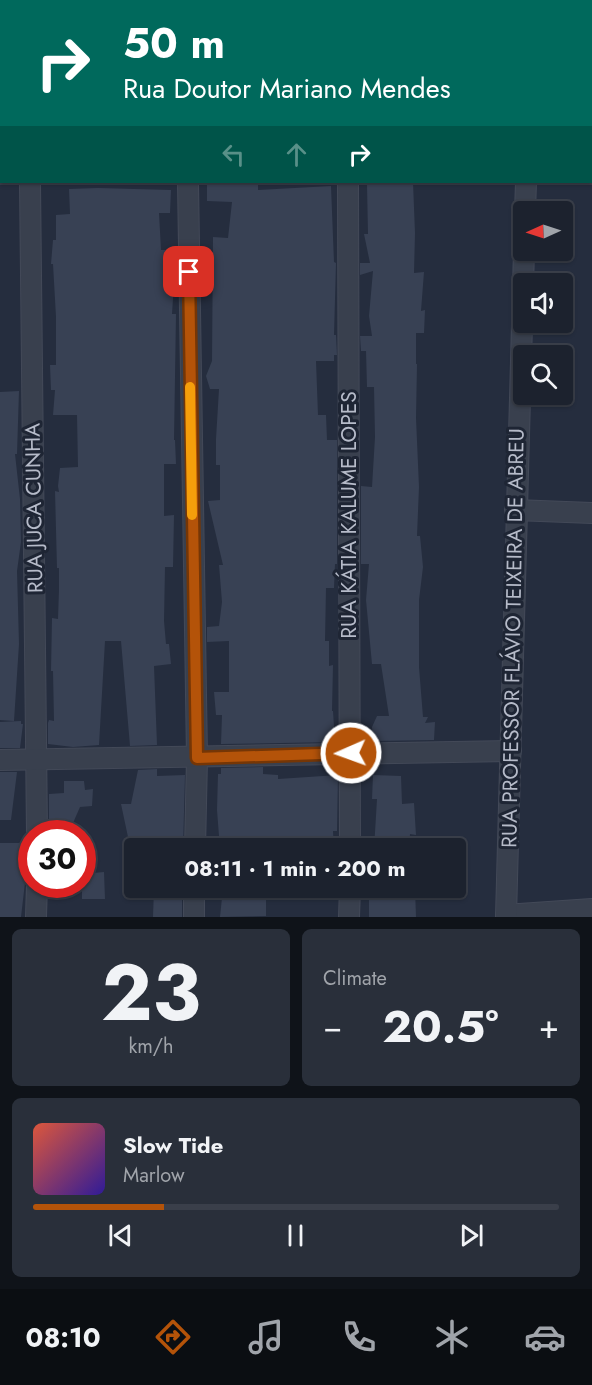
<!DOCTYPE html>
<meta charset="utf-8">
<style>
body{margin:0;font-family:Jost,sans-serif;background:#292f3a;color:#f1f3f6;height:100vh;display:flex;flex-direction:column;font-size:22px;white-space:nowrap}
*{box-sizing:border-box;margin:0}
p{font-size:20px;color:#a0a4aa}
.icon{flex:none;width:33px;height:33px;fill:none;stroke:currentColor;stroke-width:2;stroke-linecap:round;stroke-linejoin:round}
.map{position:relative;height:917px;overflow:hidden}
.details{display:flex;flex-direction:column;gap:12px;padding:12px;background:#0f1319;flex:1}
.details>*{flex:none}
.hud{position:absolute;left:0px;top:0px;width:592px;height:183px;box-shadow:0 2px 4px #0004,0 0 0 2px #3a3f4a;background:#00695c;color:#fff;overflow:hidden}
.needle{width:39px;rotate:267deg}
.controls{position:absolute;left:513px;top:201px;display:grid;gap:12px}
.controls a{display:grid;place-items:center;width:60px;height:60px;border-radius:6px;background:#1c222e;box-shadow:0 2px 4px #0004,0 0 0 2px #3a3f4a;font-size:30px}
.speed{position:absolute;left:18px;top:820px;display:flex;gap:12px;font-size:30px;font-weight:700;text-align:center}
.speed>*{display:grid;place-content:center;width:78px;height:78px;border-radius:50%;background:#1c222e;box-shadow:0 2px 4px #0004,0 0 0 2px #3a3f4a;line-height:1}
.speed .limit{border:9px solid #d22;background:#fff;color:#111}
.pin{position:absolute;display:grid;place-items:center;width:51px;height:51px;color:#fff;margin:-26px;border-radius:12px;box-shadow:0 3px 9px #0006}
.me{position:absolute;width:66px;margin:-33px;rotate:268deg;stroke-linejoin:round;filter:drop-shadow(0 0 4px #0008)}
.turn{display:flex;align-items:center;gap:21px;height:126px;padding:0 24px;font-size:27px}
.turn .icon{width:78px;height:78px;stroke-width:2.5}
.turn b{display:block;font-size:42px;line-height:51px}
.lanes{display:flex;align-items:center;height:57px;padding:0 24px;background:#0003;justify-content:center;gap:30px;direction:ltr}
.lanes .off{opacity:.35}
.big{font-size:45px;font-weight:700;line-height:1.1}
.details .widget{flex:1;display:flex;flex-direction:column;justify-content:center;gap:9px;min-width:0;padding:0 21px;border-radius:9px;background:#292f3a}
.details .dial{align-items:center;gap:0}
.dial b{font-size:78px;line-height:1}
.song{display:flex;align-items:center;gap:18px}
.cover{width:72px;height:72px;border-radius:9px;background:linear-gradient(135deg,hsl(10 70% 55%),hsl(250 70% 35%))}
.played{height:6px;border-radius:3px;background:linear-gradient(90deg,#b45309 25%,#3a3f4a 25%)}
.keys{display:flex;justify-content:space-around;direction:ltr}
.heat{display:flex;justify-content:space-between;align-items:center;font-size:33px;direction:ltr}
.details .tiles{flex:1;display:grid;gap:12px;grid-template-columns:1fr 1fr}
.widget:last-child{grid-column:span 2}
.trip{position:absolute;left:124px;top:838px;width:342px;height:60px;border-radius:6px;background:#1c222e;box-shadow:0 2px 4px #0004,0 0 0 2px #3a3f4a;font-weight:700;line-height:60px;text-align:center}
.tabs{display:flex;height:96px;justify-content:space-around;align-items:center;background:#0b0e12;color:#a0a4aa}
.tabs .icon{width:42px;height:42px}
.tabs .current{color:#b45309}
.tabs b{font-size:27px;color:#f1f3f6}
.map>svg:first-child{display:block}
</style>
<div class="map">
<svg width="592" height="917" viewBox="0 0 592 917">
<rect width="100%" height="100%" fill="#252d3e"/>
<g fill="#384154">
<polygon points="207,182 258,182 258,190 331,186 334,262 336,263 334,335 336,335 337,355 334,355 334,361 316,361 318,415 326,415 327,440 337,440 337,564 335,564 334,588 326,588 325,641 329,641 329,666 333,665 332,711 333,711 335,742 221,744 222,715 216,715 214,692 229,692 229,641 207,642 207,627 219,626 222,602 219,565 223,565 208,501 220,500 220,465 216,465 216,439 219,389 210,389 206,376 212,361 213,237 228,238 232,202 207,201"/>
<polygon points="374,182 413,182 415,233 414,273 424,272 421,311 425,310 424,333 416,333 416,364 417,364 416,418 419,487 417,536 420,536 423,567 419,600 419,667 423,717 428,717 425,723 435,722 434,740 373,741 372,727 377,716 389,716 381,664 372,664 366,600 369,564 361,564 361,486 372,487 375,437 374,387 367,387 366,351 361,351 360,336 372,336 369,316 373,271 360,275 360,263 370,263 364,234 368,234 367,185 375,185"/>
<polygon points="98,188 171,190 170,213 159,213 161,250 172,250 175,268 172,314 176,314 174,440 175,440 176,464 164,464 164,516 174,515 173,567 165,567 164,621 166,644 169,644 171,664 154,666 157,745 130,746 121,641 105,641 99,745 73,747 48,744 48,723 49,720 54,721 53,671 51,671 52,618 58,619 59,589 59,568 57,568 55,491 59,492 58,486 60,468 78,467 77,415 53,415 55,390 51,390 50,365 56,365 56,317 53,264 51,264 53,240 56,240 56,215 70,214 69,189"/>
<polygon points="19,391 17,454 15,454 20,499 21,542 17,571 19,644 14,721 0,720 0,392"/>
<polygon points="21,721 21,724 23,724 20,748 0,748 0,722"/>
<polygon points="263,767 263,774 278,775 278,779 338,775 337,831 333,831 334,849 226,849 227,836 219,836 217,810 218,774 221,774 221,768"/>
<polygon points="157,769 157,776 185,775 183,849 132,849 134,837 128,837 121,804 131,804 138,770"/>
<polygon points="0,772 17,772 11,820 0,820"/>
<polygon points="373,775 401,776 402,804 414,803 416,835 410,834 409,849 374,849 377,799 372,799"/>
<polygon points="64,781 84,781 85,790 93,789 92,806 80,807 73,823 76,834 49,834 49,794 64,793"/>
<polygon points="0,843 24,843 23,874 26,874 21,917 0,917"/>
<polygon points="104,872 105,899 82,899 82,874"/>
<polygon points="154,888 182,888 182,917 153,917"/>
<polygon points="223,888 266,888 266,916 220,917"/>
<polygon points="369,888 415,888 416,917 369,917"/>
</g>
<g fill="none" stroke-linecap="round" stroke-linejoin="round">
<g stroke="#434958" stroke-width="22">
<g id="street">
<polyline points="28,0 28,2"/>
<polyline points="185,0 185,2"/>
<polyline points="344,0 344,2"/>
<polyline points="527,0 528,2"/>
<polyline points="30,182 37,834"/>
<polyline points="188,182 197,758 195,849"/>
<polyline points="348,182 350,849"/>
<polyline points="525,212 526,182"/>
<polyline points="515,510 592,513"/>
<polyline points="0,760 511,751"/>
<polyline points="506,915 592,909"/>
<polyline points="36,917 37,885"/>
<polyline points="194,917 194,888"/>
<polyline points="349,917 350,888"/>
<path d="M506,917c6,-222 10,-444 18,-667"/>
</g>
</g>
<g stroke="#434958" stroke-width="30">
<g id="secondary">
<polyline points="0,43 2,43"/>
<polyline points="591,52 592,52"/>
<polyline points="0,67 2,67"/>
<polyline points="591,82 592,82"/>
</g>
</g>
<use href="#street" stroke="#39404e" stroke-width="20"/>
<use href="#secondary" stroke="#474e61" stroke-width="27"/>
</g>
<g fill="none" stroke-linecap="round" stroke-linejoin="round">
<g stroke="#753606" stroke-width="15">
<polyline id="route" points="189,272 197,758 351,753"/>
</g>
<use href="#route" stroke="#b45309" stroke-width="10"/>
<polyline stroke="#f59e0b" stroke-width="10" points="190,387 192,515"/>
</g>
<g text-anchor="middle" stroke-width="6" stroke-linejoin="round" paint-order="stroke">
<g font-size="21" fill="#b6bbc9" stroke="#1e2534">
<text transform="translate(34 508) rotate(-91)" y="7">RUA JUCA CUNHA</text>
<text transform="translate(349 515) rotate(-90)" y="7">RUA KÁTIA KALUME LOPES</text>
<text transform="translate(513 638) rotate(-89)" y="7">RUA PROFESSOR FLÁVIO TEIXEIRA DE ABREU</text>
</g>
</g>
</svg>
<div class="controls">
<a><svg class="needle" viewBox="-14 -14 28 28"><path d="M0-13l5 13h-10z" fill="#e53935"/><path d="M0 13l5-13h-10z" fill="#a0a4aa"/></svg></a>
<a><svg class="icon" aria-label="sound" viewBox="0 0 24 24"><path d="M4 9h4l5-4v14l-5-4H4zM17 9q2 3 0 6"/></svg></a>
<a><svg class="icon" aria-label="search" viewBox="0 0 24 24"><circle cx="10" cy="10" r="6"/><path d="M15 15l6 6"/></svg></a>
</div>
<div class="speed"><div class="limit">30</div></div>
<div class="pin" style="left:189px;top:272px;background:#d93025"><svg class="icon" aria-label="arrive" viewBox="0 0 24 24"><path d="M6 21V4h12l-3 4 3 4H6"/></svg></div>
<svg class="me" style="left:351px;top:753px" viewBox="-20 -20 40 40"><circle r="17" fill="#b45309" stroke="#fff" stroke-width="3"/><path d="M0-11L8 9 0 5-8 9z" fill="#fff"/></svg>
<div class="trip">08:11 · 1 min · 200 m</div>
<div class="hud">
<div class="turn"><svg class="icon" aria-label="right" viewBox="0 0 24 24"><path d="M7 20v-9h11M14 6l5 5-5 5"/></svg><div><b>50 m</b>Rua Doutor Mariano Mendes</div></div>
<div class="lanes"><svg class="icon off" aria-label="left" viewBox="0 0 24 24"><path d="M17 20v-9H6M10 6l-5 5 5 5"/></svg><svg class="icon off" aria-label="ahead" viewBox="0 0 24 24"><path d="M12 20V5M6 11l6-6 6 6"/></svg><svg class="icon" aria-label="right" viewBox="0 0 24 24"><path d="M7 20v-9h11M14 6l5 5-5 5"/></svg></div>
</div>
</div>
<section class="details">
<div class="tiles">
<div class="widget dial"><b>23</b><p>km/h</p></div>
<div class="widget"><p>Climate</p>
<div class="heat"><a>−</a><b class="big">20.5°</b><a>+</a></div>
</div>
<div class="widget">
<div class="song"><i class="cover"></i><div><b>Slow Tide</b><p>Marlow</p></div></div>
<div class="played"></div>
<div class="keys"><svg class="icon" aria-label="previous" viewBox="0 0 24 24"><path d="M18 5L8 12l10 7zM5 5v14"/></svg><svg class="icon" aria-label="pause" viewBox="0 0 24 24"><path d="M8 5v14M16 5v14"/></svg><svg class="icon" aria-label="next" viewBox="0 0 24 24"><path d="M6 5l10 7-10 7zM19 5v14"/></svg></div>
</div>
</div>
</section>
<nav class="tabs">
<b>08:10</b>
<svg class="icon current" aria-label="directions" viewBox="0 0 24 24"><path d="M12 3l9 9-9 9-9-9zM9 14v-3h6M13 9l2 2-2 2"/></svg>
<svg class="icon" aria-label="music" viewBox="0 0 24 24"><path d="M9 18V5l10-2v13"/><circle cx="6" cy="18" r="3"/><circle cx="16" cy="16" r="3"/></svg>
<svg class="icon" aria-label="phone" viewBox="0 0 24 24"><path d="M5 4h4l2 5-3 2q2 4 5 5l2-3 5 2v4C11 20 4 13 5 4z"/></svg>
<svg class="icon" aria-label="climate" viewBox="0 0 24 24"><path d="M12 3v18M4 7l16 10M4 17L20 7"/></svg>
<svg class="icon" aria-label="car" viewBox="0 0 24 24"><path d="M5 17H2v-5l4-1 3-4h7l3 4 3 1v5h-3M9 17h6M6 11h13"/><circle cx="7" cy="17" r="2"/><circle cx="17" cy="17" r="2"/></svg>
</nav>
